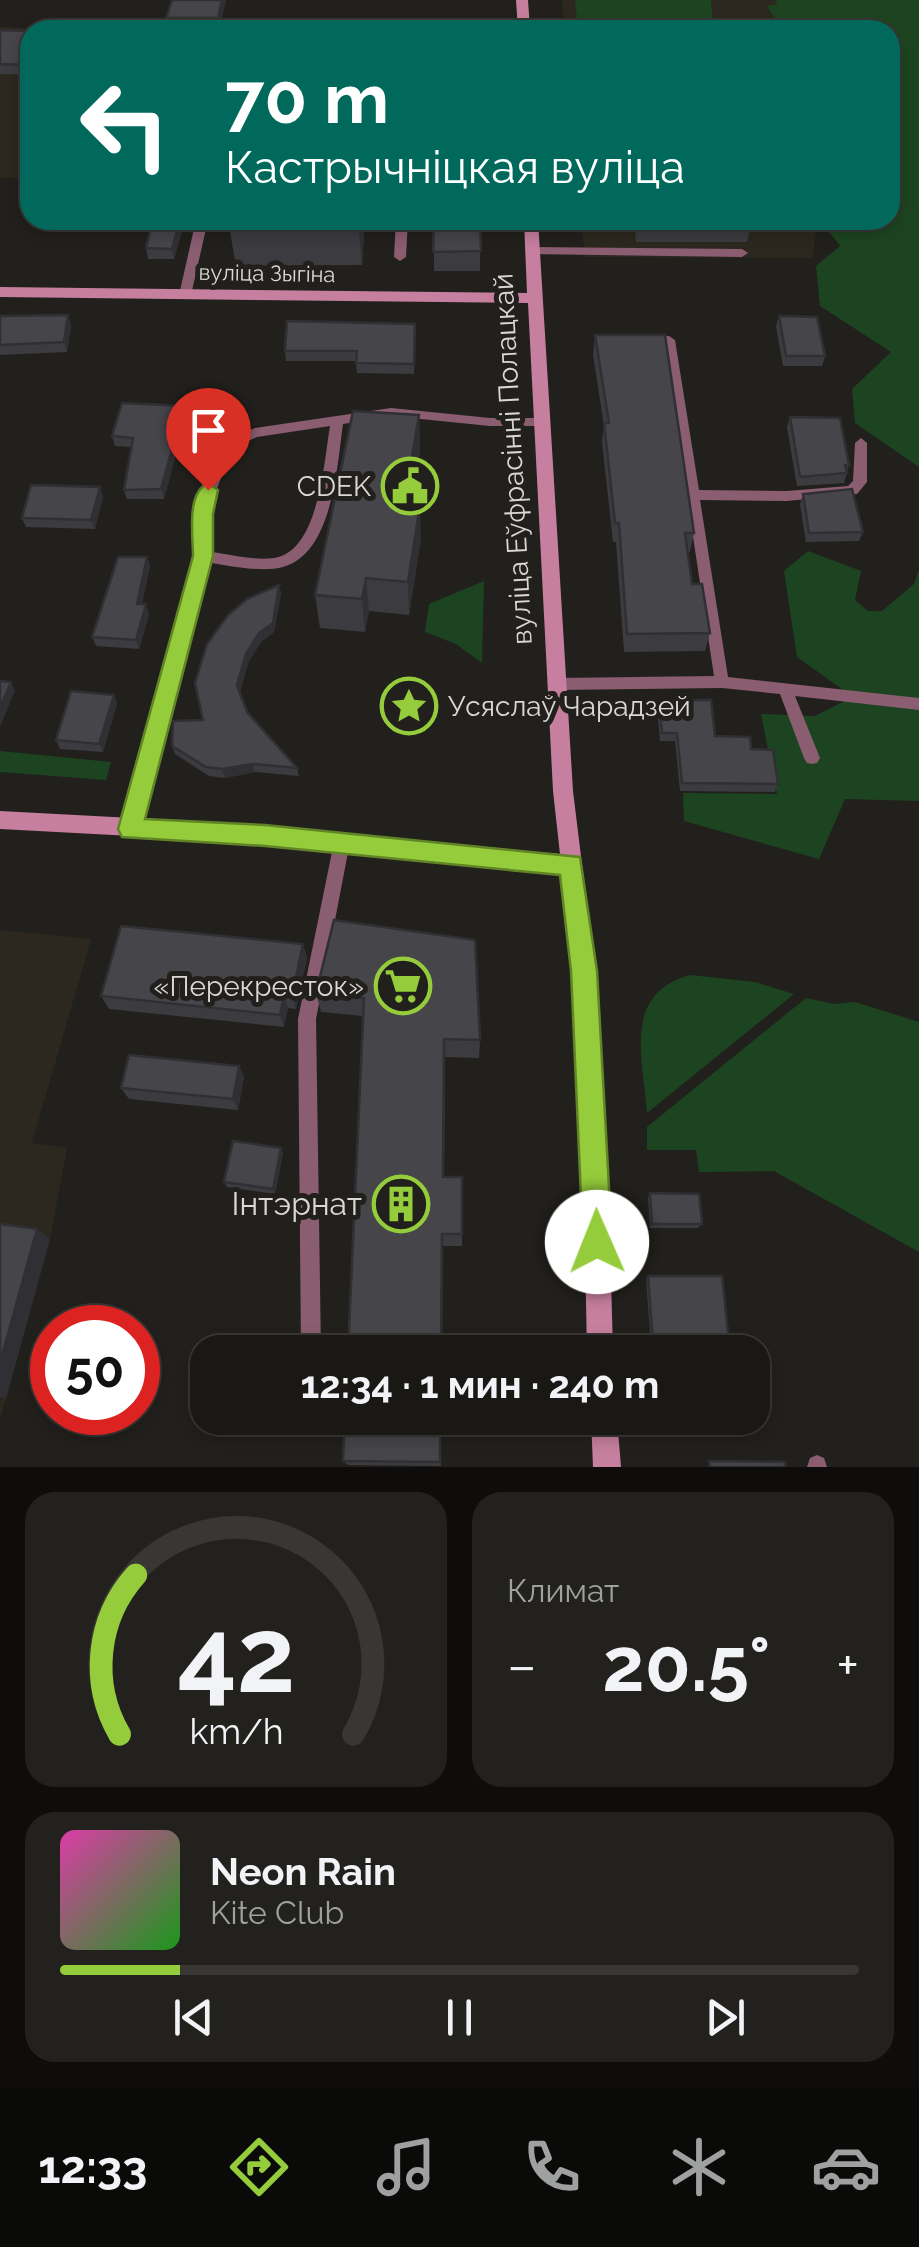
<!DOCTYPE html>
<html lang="ru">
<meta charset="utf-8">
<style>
body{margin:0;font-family:Raleway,sans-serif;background:#23211e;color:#f1f3f6;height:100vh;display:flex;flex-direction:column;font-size:38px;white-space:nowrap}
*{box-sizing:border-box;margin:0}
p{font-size:32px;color:#9fa0a0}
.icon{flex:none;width:55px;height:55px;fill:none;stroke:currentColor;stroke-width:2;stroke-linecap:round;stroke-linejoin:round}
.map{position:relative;height:1467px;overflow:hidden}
.side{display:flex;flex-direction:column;gap:25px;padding:25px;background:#0e0d0c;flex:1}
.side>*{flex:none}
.hud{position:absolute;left:20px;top:20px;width:880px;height:210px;border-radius:30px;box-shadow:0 5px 15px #0003,0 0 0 2px #383734;background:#00695c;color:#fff;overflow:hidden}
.speed{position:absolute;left:30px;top:1305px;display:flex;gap:20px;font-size:50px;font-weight:700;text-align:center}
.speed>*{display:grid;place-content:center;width:130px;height:130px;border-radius:50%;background:#1a1815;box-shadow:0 5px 15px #0003,0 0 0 2px #383734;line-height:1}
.speed .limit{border:15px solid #d22;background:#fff;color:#111}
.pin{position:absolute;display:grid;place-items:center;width:85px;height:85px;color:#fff;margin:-102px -42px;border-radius:50% 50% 50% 0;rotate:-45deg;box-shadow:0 0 10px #0007}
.pin .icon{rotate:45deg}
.me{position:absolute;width:110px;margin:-55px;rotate:359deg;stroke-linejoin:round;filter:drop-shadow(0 0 8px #0008)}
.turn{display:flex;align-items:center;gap:35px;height:210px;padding:0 40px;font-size:45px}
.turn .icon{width:130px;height:130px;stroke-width:2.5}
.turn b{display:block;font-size:70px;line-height:85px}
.big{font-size:75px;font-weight:700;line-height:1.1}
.side .widget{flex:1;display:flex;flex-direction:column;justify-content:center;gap:15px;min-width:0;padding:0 35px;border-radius:30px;background:#23211e}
.side .dial{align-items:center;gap:0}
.dial svg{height:260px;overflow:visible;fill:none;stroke:#383734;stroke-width:7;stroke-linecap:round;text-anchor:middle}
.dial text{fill:#f1f3f6;stroke:none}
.song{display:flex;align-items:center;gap:30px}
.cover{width:120px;height:120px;border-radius:15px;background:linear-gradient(135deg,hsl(320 70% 55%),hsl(120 70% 35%))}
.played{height:10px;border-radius:5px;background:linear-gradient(90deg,#95cc3b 15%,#383734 15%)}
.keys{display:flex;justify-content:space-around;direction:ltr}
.heat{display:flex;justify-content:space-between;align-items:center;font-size:55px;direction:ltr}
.side .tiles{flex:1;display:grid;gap:25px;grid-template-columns:1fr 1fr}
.widget:last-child{grid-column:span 2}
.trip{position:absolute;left:190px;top:1335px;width:580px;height:100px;border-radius:30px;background:#1a1815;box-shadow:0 5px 15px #0003,0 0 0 2px #383734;font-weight:700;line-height:100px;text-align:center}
.tab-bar{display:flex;height:160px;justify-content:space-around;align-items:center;background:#0a0a08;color:#9fa0a0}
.tab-bar .icon{width:70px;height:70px}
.tab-bar .on{color:#95cc3b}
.tab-bar b{font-size:45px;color:#f1f3f6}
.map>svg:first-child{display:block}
</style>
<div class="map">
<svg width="919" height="1467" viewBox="0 0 919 1467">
<rect width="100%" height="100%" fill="#22201c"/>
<g fill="#2c281f">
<polygon points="562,0 855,0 850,30 564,30"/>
<polygon points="0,27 69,30 30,30 30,178 0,178"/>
<polygon points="581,220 818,220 812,258 585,257"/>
<polygon points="0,930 91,939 32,1143 67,1148 50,1239 0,1420"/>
</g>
<g fill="#1d4421">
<polygon points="575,0 711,0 713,30 578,30"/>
<path d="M776,0h143v467l-64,-44 -3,-34 39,-37 -71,-46 -4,-40 24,-20 -16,-21 1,-5h65v-190h-91v-3c-15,-1 -25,-7 -32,-21l10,-2z"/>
<polygon points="808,551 861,571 855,600 868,611 882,611 914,584 919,570 919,801 845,799 819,859 684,821 683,793 777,794 761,714 815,716 853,697 797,657 784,571"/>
<polygon points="484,581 482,663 456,644 425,632 429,604"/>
<polygon points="0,751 111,762 106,780 0,772"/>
<path d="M690,975l65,7 39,12 -147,119c-4,-56 -25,-119 43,-138z"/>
<polygon points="806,998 834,1004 855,1002 919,1022 919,1252 774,1171 699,1172 696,1150 647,1150 647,1127"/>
</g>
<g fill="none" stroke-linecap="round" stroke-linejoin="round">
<g fill="#8a5d71" fill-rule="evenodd">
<polygon points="196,220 208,220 191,295 185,299 179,295"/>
<polygon points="396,220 408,220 406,257 400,261 394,257"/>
<polygon points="532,247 742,249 748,253 742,257 528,254 526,251"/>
<polygon points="669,336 675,340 699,490 787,491 848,486 853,481 855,443 861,438 867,443 867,482 857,494 787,501 700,500 728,677 919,698 919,710 795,696 820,758 817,763 812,764 807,763 804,758 780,694 722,688 557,690 552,688 550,684 552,680 557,678 714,676 664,344 646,345 640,341 646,337"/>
<path d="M391,408l99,10h51l6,4 -6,4h-51l-99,-10 -48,8c-6,42 -10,129 -60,143 -21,6 -63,-2 -85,-7l-2,-4 2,-4 5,-1c23,2 49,10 71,7 45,-6 50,-97 56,-132l-73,11 -21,9 -5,-2v-6l24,-10z"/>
<polygon points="342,835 348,837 350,842 316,1019 321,1352 301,1352 298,1019 334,842 336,837"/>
<polygon points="817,1455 824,1458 827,1467 807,1467 810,1458"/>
</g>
<polygon fill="#8a5d71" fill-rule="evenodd" points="236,435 245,441 224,470 215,494 212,556 140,829 137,836 130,838 123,836 120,829 194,556 198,494 219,451 230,437"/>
<g fill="#c67f9f" fill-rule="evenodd">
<polygon points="516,0 528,0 530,30 518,30"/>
<path d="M524,220h14l35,571 22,180 13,196 5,185h-26c-3,-160 -7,-319 -25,-478l-336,-33 -226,-12v-18l226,12 334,31 -7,-63 -25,-488 -528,-6v-10l527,6z"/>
<polygon points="591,1418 617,1418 621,1467 593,1467"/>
</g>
</g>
<g fill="#3b3b40">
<polygon points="226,0 219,29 167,28 166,18"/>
<polygon points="0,30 30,31 30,75 0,74"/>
<polygon points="185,220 174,259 148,259 146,248"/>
<polygon points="228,220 362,220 364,235 362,265 236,266"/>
<rect x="434" y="220" width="46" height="51"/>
<polygon points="634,220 751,220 752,222 747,242 636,242"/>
<polygon points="68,315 71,325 67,352 0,355 0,316"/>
<polygon points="779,316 825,356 822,366 783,366 776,326"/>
<polygon points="415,324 414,374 357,373 356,361 286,361 285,351"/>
<polygon points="595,335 694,533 690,552 687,552 692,584 710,633 705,651 624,652 616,542 613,542 602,442 604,426 593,355"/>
<polygon points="184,406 186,416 164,499 127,499 124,490 131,447 115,446 112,436"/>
<polygon points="419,415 420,450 412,504 421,539 409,615 369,611 365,632 320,628 315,595"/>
<polygon points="790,417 849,465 844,483 797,486 787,427"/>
<polygon points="803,494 863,532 859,541 806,542 800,504"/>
<polygon points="103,497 95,529 26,527 22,518"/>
<polygon points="147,557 150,566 142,604 146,604 149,614 139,649 96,646 92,637"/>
<polygon points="279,585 281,594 274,632 261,642 248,663 240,692 247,712 297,768 299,776 255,772 225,778 209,776 175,754 172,746 203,720"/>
<polygon points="659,700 715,736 751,749 778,784 775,792 680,791 675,741 660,741 657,709"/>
<polygon points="117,703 103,752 60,749 56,740"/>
<polygon points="334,920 480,1040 479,1058 445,1057 444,1177 462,1177 462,1246 443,1246 442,1352 348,1352 363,1016 321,1012 316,993"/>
<polygon points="303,944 307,958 296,1009 288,1008 284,1027 109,1009 101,996"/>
<polygon points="239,1066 244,1077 238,1110 129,1099 121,1088"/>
<polygon points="283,1153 275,1194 227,1187 224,1182"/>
<polygon points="650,1193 702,1224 698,1228 650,1228 648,1198"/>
<polygon points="648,1276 730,1352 683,1352 682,1346 651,1345 646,1280"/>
<polygon points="441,1418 441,1466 348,1465 343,1461"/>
</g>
<g fill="#303034">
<polygon points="222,0 226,0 219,29 218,18"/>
<polygon points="180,220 185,220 174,259 172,249"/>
<polygon points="358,220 362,220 364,235 362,265"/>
<polygon points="68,315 71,325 67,352 64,342"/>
<polygon points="184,406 186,416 164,499 161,489"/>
<polygon points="419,415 420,450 406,538 404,504"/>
<polygon points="100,487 103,497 95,529 91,520"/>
<polygon points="420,505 421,539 409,615 408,582"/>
<polygon points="147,557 150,566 140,613 137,604"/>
<polygon points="366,578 369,611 365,632 362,599"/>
<polygon points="279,585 281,594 274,632 261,642 248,663 239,694 237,685 246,654"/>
<polygon points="146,604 149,614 139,649 136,640"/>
<polygon points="11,682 15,691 0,727 0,707"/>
<polygon points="114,695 117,703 103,752 99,744"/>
<polygon points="253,764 255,772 225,778 222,769"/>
<polygon points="303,944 307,958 296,1009 292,997"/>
<polygon points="284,996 288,1008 284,1027 280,1015"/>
<polygon points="239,1066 244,1077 238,1110 233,1099"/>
<polygon points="281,1148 283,1153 275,1194 273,1189"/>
<polygon points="37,1229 50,1239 6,1399 0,1397 0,1363"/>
</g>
<g fill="#45454a" stroke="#303034" stroke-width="2.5">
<polygon points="172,0 222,0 218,18 166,18"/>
<polygon points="142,28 186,30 141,30"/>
<polygon points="0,30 30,31 30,65 0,64"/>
<polygon points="153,220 180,220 172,249 146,248"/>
<polygon points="434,220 480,220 481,251 433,252"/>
<polygon points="639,220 751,220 752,222 639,222"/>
<polygon points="68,315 64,342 0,345 0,316"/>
<polygon points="779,316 817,317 825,356 786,356"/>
<polygon points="287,321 415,324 414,364 356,363 357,351 285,351"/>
<polygon points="595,335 665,335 694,533 685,533 692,584 702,584 710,633 627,634 619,523 615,523 604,423 609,423"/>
<polygon points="122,403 184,406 161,489 124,490 133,438 112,436"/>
<polygon points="353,411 419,415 404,504 420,505 408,582 366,578 362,599 315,595"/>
<polygon points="790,417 840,418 849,465 845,465 847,473 800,477"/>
<polygon points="31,485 100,487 91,520 22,518"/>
<polygon points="852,489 863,532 809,533 803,494"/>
<polygon points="118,557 147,557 137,604 146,604 136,640 92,637"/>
<polygon points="279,585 273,623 259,633 246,654 237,685 247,712 297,768 253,764 222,769 206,767 172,746 173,721 203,720 195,683 207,644 228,615 247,599"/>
<polygon points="0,681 11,682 0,707"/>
<polygon points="71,691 114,695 99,744 56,740"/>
<polygon points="659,700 711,700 715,736 750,737 751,749 773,750 778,784 682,783 677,733 662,733"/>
<polygon points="334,920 475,940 480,1040 444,1039 443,1177 462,1177 462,1234 442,1234 441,1352 348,1352 364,998 316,993"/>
<polygon points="121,926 303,944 292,997 284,996 280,1015 101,996"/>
<polygon points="129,1055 239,1066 233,1099 121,1088"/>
<polygon points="233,1141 281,1148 273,1189 224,1182"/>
<polygon points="650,1193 699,1194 702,1224 652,1224"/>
<polygon points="0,1224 37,1229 0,1363"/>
<polygon points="648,1276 722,1276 730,1352 686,1352 685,1343 653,1342"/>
<polygon points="345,1418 440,1418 440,1462 343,1461"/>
<polygon points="709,1461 785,1462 785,1467 710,1467"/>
</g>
<path fill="#95cc3b" stroke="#618526" stroke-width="2.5" d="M208,483l10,7 -5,24v42l-68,263 120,6 315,32 17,114 15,271 -5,10 -10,4 -10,-4 -4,-10 -12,-271 -11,-96 -295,-29 -143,-9 -4,-8 75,-273c0,-21 -7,-63 15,-73z"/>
<defs>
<g id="civic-ring" transform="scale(2.875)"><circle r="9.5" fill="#22201c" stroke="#95cc3b" stroke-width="1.5"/><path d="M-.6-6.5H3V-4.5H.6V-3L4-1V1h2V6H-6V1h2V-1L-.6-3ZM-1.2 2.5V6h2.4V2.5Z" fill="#95cc3b"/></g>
<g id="sight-ring" transform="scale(2.875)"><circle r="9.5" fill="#22201c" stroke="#95cc3b" stroke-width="1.5"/><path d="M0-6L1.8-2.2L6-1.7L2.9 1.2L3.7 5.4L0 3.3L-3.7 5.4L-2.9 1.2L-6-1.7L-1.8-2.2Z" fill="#95cc3b"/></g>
<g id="supermarket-ring" transform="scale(2.875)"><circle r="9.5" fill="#22201c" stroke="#95cc3b" stroke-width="1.5"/><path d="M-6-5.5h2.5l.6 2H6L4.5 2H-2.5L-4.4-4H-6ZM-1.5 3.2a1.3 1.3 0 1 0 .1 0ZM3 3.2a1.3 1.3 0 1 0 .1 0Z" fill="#95cc3b"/></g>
<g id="building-ring" transform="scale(2.875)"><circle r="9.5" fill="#22201c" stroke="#95cc3b" stroke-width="1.5"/><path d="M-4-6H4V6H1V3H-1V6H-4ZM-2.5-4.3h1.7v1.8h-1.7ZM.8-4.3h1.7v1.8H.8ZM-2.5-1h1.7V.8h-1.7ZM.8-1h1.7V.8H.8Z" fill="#95cc3b"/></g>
</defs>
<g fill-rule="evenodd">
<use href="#civic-ring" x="410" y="486"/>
<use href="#sight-ring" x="409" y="706"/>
<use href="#supermarket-ring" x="403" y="986"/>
<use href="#building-ring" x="401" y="1204"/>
</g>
<g text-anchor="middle" stroke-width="10" stroke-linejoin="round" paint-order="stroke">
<g font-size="22" fill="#d9d8d5" stroke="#22201c">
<text transform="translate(267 273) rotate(1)" y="8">вуліца Зыгіна</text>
</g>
<g font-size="28" fill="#d9d8d5" stroke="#22201c">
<text transform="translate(512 459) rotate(-93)" y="10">вуліца Еўфрасінні Полацкай</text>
</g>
<g font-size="28" fill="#d9d8d5" stroke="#22201c" text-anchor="end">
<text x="371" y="496">CDEK</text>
<text x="448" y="716" text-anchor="start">Усяслаў Чарадзей</text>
<text x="364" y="996">«Перекресток»</text>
</g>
<g font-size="32" fill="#d9d8d5" stroke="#22201c" text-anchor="end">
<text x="362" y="1215">Інтэрнат</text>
</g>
</g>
</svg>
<div class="speed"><div class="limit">50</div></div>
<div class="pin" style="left:208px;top:490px;background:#d93025"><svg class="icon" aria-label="arrive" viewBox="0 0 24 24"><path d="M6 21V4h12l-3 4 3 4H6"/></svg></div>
<svg class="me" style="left:597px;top:1242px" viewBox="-20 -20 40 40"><circle r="19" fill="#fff"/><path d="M0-13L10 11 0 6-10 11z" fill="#95cc3b"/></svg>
<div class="trip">12:34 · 1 мин · 240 m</div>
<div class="hud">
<div class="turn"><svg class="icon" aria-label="left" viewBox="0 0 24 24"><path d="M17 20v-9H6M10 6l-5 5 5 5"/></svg><div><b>70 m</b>Кастрычніцкая вуліца</div></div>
</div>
</div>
<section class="side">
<div class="tiles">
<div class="widget dial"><svg viewBox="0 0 100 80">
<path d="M14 69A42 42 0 1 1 86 69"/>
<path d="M14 69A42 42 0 0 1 19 20" stroke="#95cc3b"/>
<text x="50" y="56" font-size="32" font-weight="700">42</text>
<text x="50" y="72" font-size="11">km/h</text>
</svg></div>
<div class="widget"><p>Климат</p>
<div class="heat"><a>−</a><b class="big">20.5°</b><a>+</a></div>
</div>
<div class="widget">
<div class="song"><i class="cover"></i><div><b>Neon Rain</b><p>Kite Club</p></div></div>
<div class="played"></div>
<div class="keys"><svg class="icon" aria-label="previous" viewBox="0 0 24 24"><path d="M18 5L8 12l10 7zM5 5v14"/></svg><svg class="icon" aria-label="pause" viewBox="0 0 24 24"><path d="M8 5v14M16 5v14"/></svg><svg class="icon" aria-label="next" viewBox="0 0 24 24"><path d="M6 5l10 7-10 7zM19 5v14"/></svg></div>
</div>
</div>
</section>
<nav class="tab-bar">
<b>12:33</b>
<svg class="icon on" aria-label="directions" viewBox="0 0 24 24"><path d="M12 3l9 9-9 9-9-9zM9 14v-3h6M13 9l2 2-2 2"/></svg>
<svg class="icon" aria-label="music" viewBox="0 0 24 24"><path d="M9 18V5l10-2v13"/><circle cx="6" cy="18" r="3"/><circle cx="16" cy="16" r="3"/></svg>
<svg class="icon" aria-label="phone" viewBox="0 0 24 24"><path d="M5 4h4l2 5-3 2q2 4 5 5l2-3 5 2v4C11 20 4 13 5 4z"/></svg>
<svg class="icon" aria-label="climate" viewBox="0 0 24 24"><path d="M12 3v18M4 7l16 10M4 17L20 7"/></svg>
<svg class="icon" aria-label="car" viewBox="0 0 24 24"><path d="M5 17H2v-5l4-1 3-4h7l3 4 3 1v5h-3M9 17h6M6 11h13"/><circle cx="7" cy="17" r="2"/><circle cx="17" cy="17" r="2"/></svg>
</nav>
